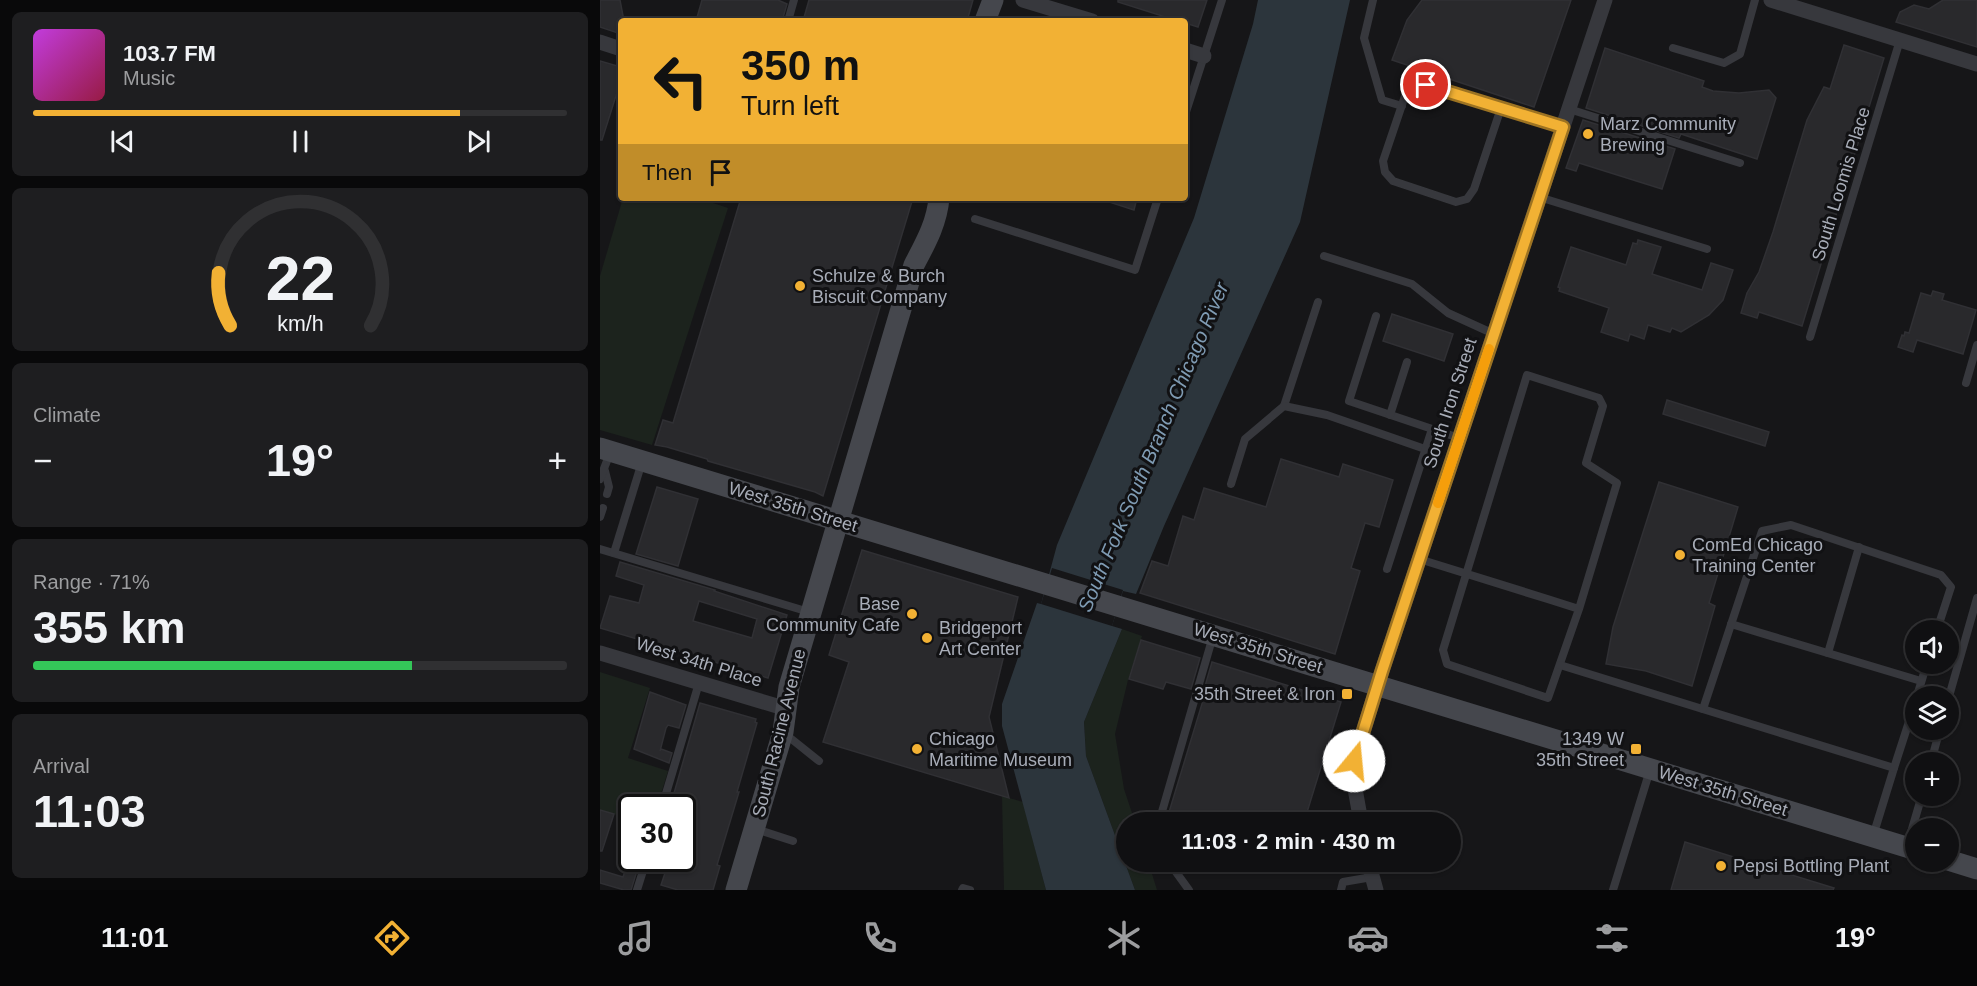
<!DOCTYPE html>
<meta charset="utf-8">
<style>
body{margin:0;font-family:Arial,sans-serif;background:#1e1e20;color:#f1f3f6;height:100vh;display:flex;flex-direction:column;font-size:22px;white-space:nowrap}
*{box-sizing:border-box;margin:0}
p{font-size:20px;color:#9c9d9f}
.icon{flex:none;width:33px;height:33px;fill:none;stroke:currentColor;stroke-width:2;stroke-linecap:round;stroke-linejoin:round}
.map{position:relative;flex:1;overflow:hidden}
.details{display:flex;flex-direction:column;gap:12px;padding:12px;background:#09090a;width:600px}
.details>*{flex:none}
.guide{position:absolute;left:18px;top:18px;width:570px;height:183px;border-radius:6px;box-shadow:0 2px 4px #0004,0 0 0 2px #303032;background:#f2b134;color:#111;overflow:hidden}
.buttons{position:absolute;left:1305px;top:620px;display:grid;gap:12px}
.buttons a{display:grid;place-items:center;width:54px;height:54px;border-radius:50%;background:#101012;box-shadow:0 2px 4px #0004,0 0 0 2px #303032;font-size:30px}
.speed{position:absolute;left:18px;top:794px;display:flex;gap:12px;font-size:30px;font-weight:700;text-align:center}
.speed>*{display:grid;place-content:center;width:78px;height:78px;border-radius:50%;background:#101012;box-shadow:0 2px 4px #0004,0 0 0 2px #303032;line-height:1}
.speed .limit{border:3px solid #111;border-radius:9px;background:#fff;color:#111}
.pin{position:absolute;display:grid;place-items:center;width:51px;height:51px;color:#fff;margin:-26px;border:3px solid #fff;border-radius:50%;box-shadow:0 2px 6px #0007}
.me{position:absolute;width:66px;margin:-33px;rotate:17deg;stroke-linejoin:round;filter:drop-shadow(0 0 4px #0008)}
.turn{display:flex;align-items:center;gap:21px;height:126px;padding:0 24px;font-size:27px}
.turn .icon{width:78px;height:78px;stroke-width:2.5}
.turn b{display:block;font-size:42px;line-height:51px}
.then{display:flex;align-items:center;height:57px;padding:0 24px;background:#0003;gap:12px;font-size:22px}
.big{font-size:45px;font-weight:600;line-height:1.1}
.details .card{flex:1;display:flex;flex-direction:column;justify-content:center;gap:9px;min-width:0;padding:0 21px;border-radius:9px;background:#1e1e20}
.details .dial{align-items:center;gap:0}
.dial svg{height:156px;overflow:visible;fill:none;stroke:#303032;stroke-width:7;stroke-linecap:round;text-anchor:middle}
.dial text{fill:#f1f3f6;stroke:none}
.song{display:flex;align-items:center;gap:18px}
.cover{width:72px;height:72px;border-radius:9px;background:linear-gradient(135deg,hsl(290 70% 55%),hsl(340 70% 35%))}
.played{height:6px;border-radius:3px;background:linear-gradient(90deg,#f2b134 80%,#303032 80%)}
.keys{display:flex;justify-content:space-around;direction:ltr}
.heat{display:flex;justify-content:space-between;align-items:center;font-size:33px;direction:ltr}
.charge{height:9px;border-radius:4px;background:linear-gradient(90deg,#34c759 71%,#303032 0)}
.trip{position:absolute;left:516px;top:812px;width:345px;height:60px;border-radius:30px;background:#101012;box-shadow:0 2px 4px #0004,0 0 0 2px #303032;font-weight:600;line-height:60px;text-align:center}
.menu{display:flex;height:96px;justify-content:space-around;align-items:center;background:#060607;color:#9c9d9f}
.menu .icon{width:42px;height:42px}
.menu .current{color:#f2b134}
.menu b{font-size:27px;color:#f1f3f6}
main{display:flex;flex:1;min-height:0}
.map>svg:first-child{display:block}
</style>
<main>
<section class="details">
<div class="card">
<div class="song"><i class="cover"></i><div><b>103.7 FM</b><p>Music</p></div></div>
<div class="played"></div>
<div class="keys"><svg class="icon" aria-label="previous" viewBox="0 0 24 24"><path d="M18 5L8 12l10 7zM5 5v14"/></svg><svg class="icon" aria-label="pause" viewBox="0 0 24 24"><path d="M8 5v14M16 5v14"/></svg><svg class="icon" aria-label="next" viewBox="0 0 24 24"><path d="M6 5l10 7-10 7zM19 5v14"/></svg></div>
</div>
<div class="card dial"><svg viewBox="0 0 100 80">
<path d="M14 69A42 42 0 1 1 86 69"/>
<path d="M14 69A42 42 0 0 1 8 42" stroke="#f2b134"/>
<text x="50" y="56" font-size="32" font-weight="700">22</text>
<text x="50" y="72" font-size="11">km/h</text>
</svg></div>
<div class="card"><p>Climate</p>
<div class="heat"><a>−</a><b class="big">19°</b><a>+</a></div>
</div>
<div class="card"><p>Range · 71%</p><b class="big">355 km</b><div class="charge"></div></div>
<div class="card"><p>Arrival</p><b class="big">11:03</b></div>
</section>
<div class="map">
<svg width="1377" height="890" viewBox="0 0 1377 890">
<rect width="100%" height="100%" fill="#161618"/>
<g fill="#1c231d">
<polygon points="23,198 98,198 128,208 52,445 0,430 0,276"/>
<polygon points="522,629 542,636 528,680 515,734 524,789 535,822 526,822 526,861 548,861 557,890 535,890 486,756 484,722"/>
<polygon points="0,672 50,688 28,758 68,771 57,807 32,807 31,819 0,810"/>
<polygon points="402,796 423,802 446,890 404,890"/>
</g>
<polygon fill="#2c353c" points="658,0 750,0 700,222 564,526 536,594 523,591 512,626 522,629 484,722 486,756 535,890 446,890 402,726 402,704 437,603 441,604 457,545 594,218 653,24"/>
<polygon fill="#161618" points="452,568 523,590 512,626 441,604"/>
<g fill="#29292c" stroke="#303034" stroke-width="1.5" fill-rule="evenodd">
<polygon points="0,0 20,0 24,21 21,21 21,34 0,27"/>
<polygon points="102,0 178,0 187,4 182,21 96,21"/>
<polygon points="209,0 373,0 367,21 203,21"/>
<polygon points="518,0 607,0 598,27 585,23 585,21 578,21 518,2"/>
<polygon points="822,0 971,0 934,107 792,60 807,20"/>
<polygon points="1343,0 1377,0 1377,47 1296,22 1300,12 1314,5 1329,9"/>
<polygon points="1244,45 1284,58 1202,326 1159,312 1157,318 1141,313 1147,293 1159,272 1173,232 1207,120 1224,87 1230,89"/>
<polygon points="1005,48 1104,81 1102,87 1113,91 1139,93 1169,90 1176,98 1157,159 1081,134 1079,138 986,108"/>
<polygon points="0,61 21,67 21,80 2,140 0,140"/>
<polygon points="983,120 1075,149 1062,189 979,163 976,171 966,168"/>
<polygon points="141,198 313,198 223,496 215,492 108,461 107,459 67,447 55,445 63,420 73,423"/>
<polygon points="503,198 537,198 534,210 503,200"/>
<polygon points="1038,240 1061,247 1052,274 1102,290 1111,263 1133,270 1123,300 1109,315 1081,332 1072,328 1070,332 1048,325 1044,339 1030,334 1028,341 1001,332 1009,308 959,291 960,288 958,287 971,247 1026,265 1033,243 1037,244"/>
<polygon points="1333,291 1344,294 1342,300 1376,310 1363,354 1317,340 1313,352 1298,347 1302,335 1304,336 1305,332 1309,333 1321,293 1331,296"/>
<polygon points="792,314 853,334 844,361 783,341"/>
<polygon points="1067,400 1169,432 1165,446 1063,414"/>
<polygon points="681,459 739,477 743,464 793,480 779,527 765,523 751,568 760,571 735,654 540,593 552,561 568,566 583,516 594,520 604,488 666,507"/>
<polygon points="1059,482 1138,507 1109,603 1115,606 1092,686 1046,671 1006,664 1013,627"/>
<polygon points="57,487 98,499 78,566 36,554"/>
<polygon points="262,550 418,597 389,717 409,798 223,742 249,662 229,655"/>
<path d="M20,562l95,28 -1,1 73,24 -19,63 -168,-50 10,-32 29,7 5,-18 -28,-9zM99,601l58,18 -5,19 -59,-17z"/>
<polygon points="541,640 600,658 591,689 566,682 563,689 529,679"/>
<polygon points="612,662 741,702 704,822 566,822 605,694 603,693"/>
<polygon points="50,692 86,705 79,728 68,725 66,728 60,751 61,749 72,753 69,763 34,749"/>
<polygon points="100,703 156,719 155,722 157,723 137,792 139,792 117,865 120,866 113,890 78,890 61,885 70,858 82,858 82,807 70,807"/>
<polygon points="0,810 14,814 2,851 0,851"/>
<polygon points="1085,842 1234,888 1233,890 1071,890"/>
<polygon points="29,858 41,858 31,890 24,890 0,883 0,870 23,877"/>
<polygon points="657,861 693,861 689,873 657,864"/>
</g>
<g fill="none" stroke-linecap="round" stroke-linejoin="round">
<g stroke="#37383d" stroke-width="8">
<polyline points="773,0 764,38 782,100 802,106"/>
<polyline points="188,21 194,0"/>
<polyline points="1073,48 1124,63 1140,54 1155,0"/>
<polyline points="901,108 874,189 867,199 856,202 793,181 785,172 783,161 806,93 815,85 827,85 963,127"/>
<polyline points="969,109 1140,163"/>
<polyline points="585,115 622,0"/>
<polyline points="939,197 1107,249"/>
<polyline points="375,219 535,270 558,198"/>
<polyline points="724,256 812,284 848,313 894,334"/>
<polyline points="776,316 749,401 859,438"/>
<polyline points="1210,337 1300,40"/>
<polyline points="1366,383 1377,345"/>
<polyline points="684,406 718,302"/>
<polyline points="790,415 807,362"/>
<polyline points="5,471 9,487 7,494"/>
<polyline points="0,479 10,453"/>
<polyline points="631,484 645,439 684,406 727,415 825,449"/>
<polyline points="0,517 3,508"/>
<polyline points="0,549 209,612"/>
<polyline points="14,553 42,462"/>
<path d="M819,559c54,17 107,33 160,50l38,-126 -31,-20 17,-57 -4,-8 -72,-23 -84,275 4,14 101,34 31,-89"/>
<polyline points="787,569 832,429"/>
<polyline points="1131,624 1321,681"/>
<polyline points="1228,653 1259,547"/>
<polyline points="960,665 1294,768 1273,836"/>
<polyline points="1317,696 1327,663"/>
<polyline points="1348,700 1377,598"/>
<polyline points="1103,709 1162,531 1191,525 1341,575 1351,587 1337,630"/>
<polyline points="184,733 219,761"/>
<polyline points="1331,762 1340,729"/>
<polyline points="1294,768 1316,700"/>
<polyline points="62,807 99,683"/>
<polyline points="559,822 613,636"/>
<polyline points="156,829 193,841"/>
<polyline points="1307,846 1322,795"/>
<polyline points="568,861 589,890"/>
<polyline points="37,890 47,858"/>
<polyline points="362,890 363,888 370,890"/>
<polyline points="741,890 743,882 772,877"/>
<polyline points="1013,890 1050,770"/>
</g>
<g stroke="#37383d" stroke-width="15">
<polyline points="423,0 492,21"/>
<polyline points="1171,0 1377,64"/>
<polyline points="0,42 21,49"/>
<polyline points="585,50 604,56"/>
<polyline points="0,653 187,709"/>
<polyline points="761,822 754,783 754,761 782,671 1005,0"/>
<polyline points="768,861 776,890"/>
</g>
<g stroke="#45474d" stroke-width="21">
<polyline points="385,21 393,0"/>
<polyline points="0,448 1316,850"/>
<polyline points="1348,860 1377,869"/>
<path d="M136,890l47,-158 6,-45 125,-422c11,-21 23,-42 25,-67"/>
</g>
</g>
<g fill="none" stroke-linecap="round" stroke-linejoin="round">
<g stroke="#9d7322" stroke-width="15">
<polyline id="route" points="754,761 782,671 963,127 826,85"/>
</g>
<use href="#route" stroke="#f2b134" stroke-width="10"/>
<polyline stroke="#f59e0b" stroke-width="10" points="838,503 889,349"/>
</g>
<g fill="#f2b134" stroke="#111113" stroke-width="2">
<circle cx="988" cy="134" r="6"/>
<circle cx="200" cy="286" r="6"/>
<circle cx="1080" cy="555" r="6"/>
<circle cx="312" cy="614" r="6"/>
<circle cx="327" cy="638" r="6"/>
<rect x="741" y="688" width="12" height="12" rx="3"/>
<circle cx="317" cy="749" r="6"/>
<rect x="1030" y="743" width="12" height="12" rx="3"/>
<circle cx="1121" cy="866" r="6"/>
</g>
<g text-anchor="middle" stroke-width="6" stroke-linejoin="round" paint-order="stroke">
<g font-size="18" fill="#a8adb8" stroke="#111113" text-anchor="start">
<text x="1000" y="130">Marz Community<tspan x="1000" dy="21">Brewing</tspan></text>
<text x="212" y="282">Schulze &amp; Burch<tspan x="212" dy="21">Biscuit Company</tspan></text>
<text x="1092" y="551">ComEd Chicago<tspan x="1092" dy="21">Training Center</tspan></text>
<text x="300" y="610" text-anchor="end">Base<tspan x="300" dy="21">Community Cafe</tspan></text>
<text x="339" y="634">Bridgeport<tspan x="339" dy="21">Art Center</tspan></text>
<text x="735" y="700" text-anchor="end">35th Street &amp; Iron</text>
<text x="329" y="745">Chicago<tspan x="329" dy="21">Maritime Museum</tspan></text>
<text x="1024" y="745" text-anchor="end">1349 W<tspan x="1024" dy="21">35th Street</tspan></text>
<text x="1133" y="872">Pepsi Bottling Plant</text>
</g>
<g font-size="18" fill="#a8adb8" stroke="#111113">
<text transform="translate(1241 184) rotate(-73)" y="6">South Loomis Place</text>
<text transform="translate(850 403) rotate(-72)" y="6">South Iron Street</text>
<text transform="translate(193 507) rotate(17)" y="6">West 35th Street</text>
<text transform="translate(658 648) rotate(17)" y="6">West 35th Street</text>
<text transform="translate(99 662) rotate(17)" y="6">West 34th Place</text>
<text transform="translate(179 733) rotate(-76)" y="6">South Racine Avenue</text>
<text transform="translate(1123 791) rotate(17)" y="6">West 35th Street</text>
</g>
<g font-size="20" font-style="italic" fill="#7f9bb3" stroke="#111113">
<text transform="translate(553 447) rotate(-67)" y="7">South Fork South Branch Chicago River</text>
</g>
</g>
</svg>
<div class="buttons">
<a><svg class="icon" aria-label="sound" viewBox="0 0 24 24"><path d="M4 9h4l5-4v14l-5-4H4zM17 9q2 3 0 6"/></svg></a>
<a><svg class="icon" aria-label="layers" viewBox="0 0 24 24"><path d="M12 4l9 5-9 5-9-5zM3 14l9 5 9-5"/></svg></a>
<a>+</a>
<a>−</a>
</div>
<div class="speed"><div class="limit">30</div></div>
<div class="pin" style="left:826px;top:85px;background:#d93025"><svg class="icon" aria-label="arrive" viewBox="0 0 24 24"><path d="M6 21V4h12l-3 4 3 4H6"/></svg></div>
<svg class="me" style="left:754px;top:761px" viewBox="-20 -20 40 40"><circle r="19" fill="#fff"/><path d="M0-13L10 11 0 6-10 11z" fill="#f2b134"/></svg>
<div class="trip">11:03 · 2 min · 430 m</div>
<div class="guide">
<div class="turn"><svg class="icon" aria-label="left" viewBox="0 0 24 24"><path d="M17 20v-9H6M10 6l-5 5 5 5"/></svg><div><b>350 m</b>Turn left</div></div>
<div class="then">Then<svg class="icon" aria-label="arrive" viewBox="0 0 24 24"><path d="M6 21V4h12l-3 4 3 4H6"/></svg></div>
</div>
</div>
</main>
<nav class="menu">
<b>11:01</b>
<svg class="icon current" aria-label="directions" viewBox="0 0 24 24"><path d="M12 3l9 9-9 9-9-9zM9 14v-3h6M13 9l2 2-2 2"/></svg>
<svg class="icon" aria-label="music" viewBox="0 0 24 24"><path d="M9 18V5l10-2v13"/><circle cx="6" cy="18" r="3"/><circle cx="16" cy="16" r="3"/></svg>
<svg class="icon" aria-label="phone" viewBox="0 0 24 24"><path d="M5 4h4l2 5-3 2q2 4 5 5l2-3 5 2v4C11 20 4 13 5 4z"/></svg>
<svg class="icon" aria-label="climate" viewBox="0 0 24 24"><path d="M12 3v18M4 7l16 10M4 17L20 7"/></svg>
<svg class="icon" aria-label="car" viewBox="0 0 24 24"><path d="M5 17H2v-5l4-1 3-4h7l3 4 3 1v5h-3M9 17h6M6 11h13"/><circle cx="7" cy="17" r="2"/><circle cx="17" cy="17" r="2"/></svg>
<svg class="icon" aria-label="filters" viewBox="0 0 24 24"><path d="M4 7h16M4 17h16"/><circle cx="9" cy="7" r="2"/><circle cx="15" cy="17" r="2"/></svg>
<b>19°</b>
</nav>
